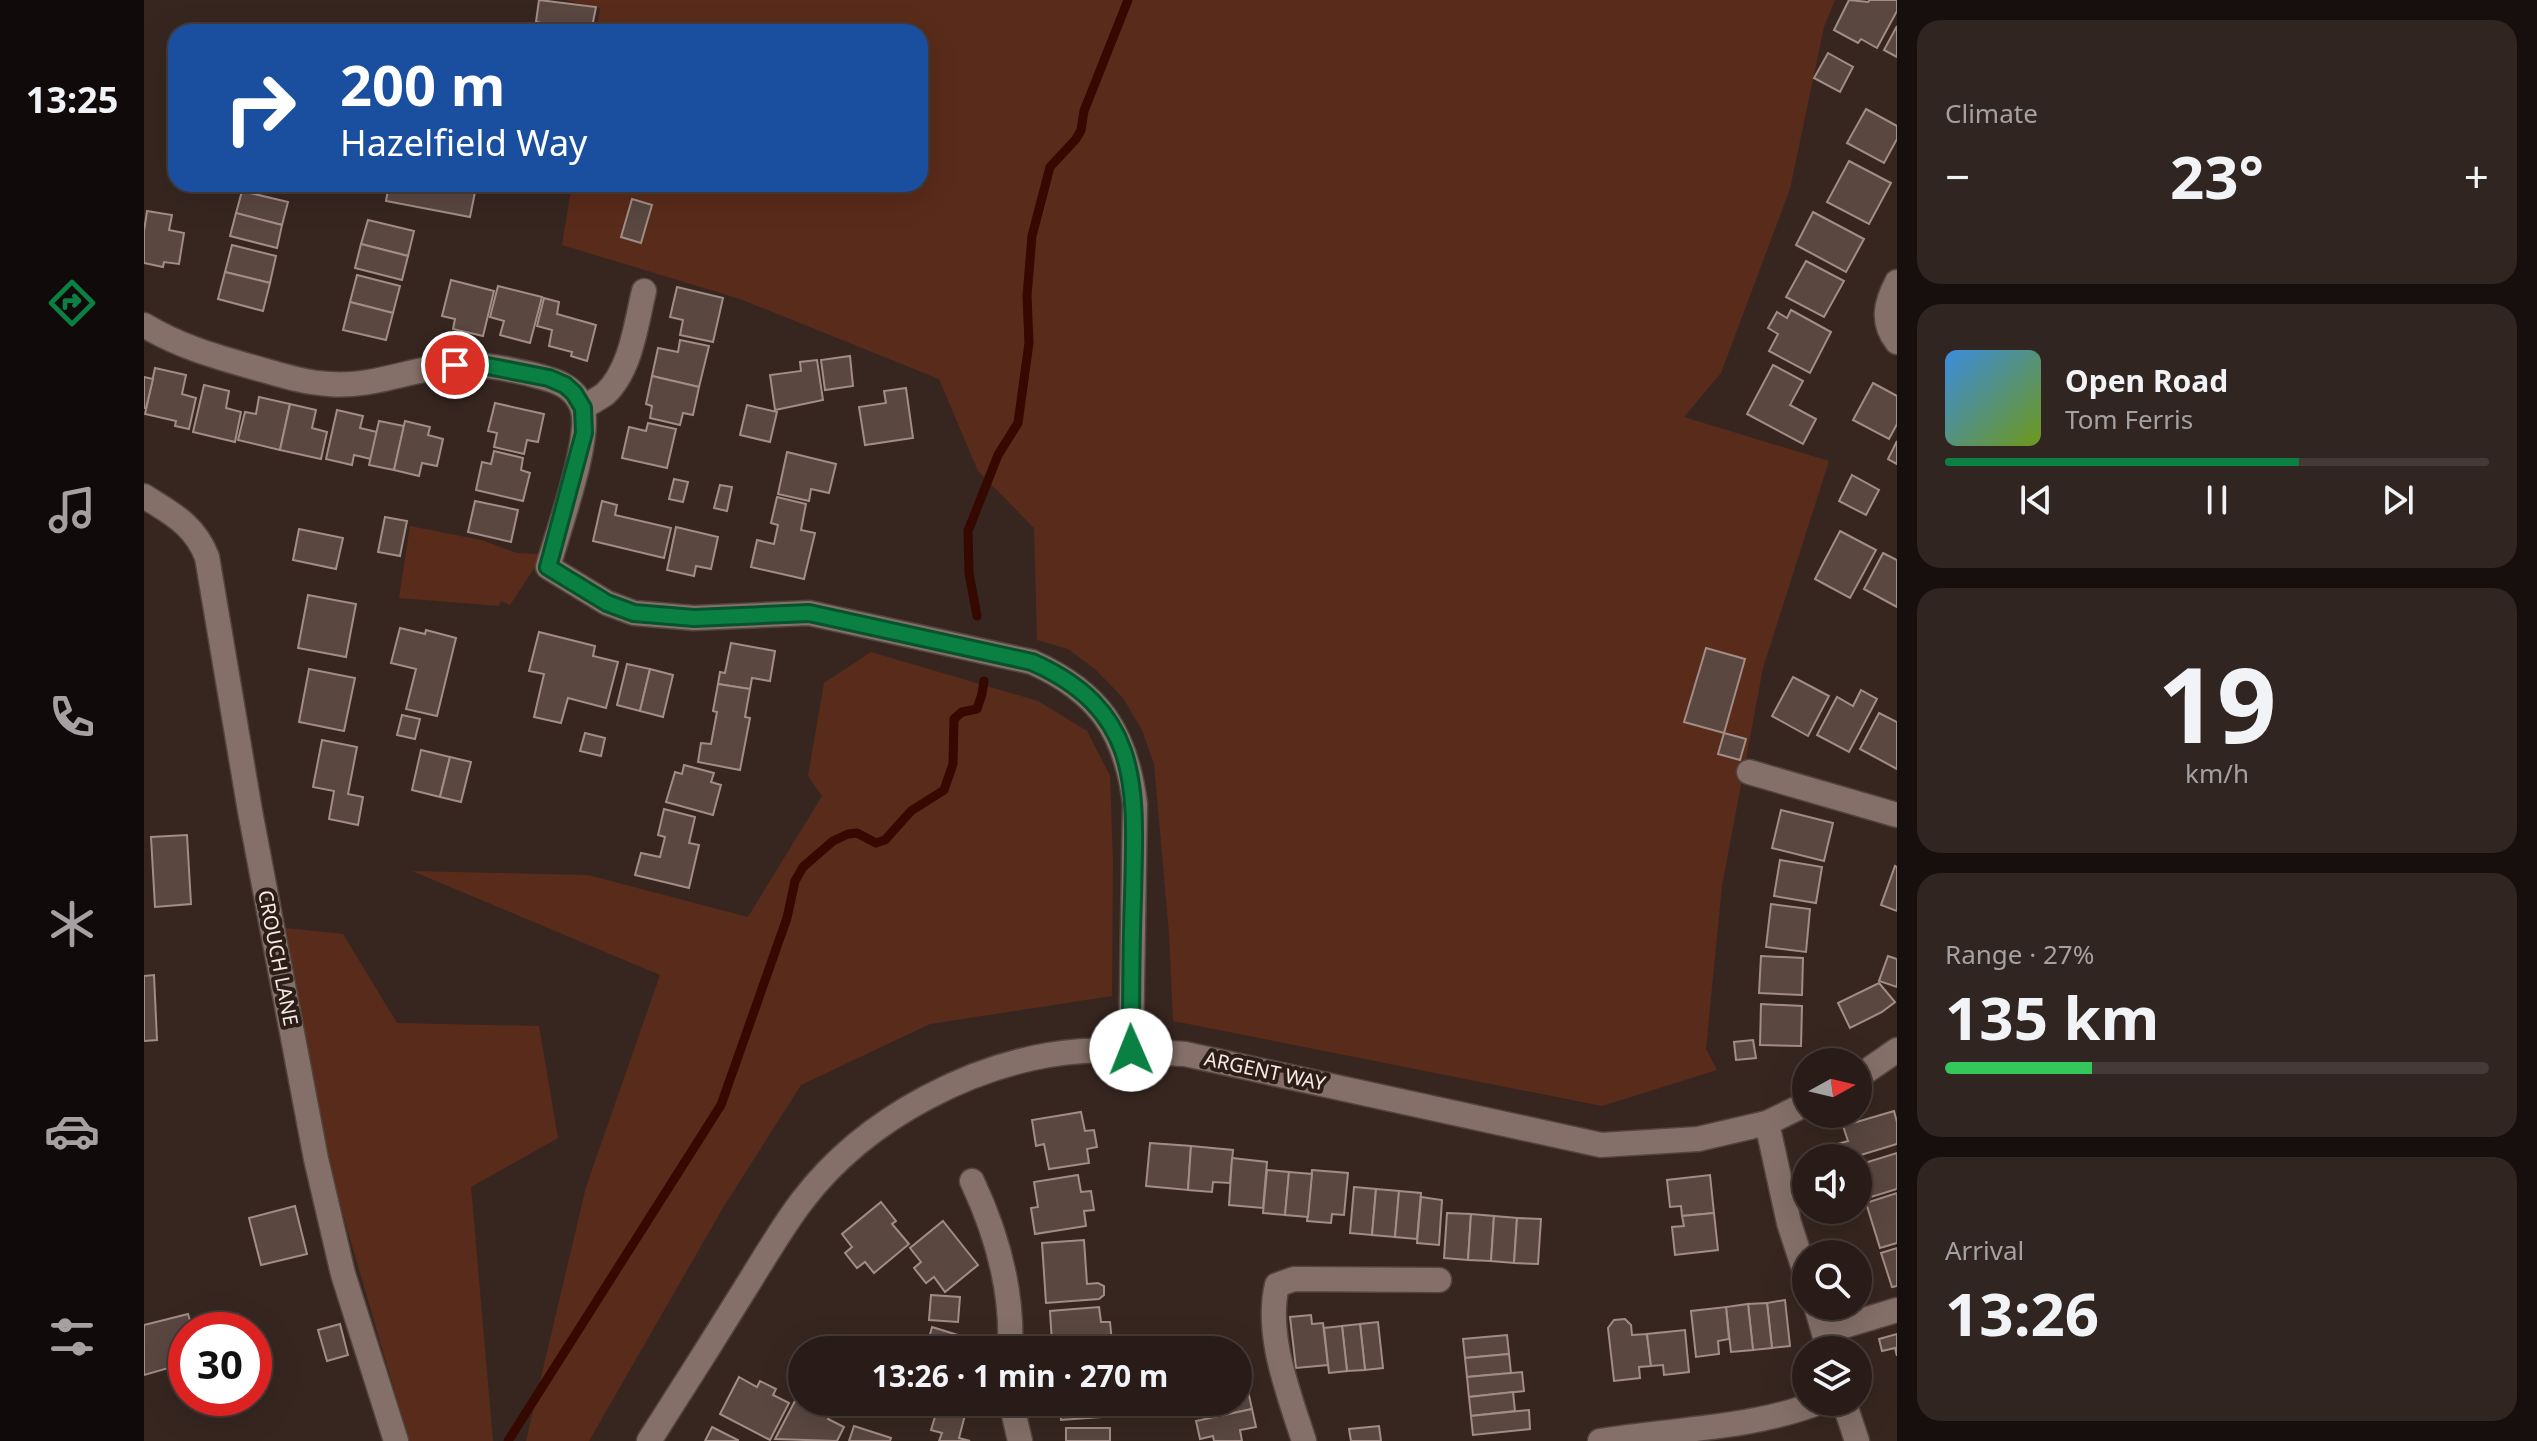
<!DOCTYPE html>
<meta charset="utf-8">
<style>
body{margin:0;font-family:"Noto Sans",sans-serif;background:#312521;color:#f1f3f6;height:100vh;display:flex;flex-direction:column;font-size:30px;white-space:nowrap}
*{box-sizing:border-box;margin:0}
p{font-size:26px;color:#a5a1a2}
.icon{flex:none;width:44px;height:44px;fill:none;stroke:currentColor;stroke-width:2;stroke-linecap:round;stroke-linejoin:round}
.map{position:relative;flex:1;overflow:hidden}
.panel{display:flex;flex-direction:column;gap:20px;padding:20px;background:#170f0d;width:640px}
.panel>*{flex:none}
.banner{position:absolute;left:24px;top:24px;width:760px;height:168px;border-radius:24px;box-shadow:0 8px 32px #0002,0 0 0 2px #453a37;background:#1a4fa0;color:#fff;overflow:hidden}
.needle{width:52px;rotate:82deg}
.controls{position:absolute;left:1648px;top:1048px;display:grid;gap:16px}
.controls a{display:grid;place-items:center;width:80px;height:80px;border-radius:50%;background:#291c18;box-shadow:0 8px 32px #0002,0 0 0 2px #453a37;font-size:40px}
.speed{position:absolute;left:24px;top:1312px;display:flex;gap:16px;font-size:40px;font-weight:700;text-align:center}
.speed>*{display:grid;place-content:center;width:104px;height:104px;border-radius:50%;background:#291c18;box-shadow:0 8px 32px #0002,0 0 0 2px #453a37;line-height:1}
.speed .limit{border:12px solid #d22;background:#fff;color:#111}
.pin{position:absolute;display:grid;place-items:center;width:68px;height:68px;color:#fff;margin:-34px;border:4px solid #fff;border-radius:50%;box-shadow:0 2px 8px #0007}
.me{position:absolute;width:88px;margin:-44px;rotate:359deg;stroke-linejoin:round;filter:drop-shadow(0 0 6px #0008)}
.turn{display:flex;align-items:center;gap:28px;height:168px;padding:0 40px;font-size:36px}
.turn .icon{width:104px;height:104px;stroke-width:2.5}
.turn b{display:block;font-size:56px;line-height:68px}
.big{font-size:60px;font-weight:700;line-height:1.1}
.panel .tile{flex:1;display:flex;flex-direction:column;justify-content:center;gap:12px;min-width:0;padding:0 28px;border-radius:24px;background:#312521}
.panel .dial{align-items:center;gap:0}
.dial b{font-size:104px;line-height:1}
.song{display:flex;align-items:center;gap:24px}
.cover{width:96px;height:96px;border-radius:12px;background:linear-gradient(135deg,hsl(210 70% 55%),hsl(80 70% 35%))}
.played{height:8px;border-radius:4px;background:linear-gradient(90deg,#0b8043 65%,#453a37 65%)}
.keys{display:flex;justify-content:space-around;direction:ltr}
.heat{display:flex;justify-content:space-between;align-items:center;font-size:44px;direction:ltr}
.charge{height:12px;border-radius:6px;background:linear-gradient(90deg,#34c759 27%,#453a37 0)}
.trip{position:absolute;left:644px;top:1336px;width:464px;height:80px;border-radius:40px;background:#291c18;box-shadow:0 8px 32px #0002,0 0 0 2px #453a37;font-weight:700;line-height:80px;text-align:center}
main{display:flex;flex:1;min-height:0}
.tabs{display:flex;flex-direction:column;width:144px;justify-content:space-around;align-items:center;background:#100b0a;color:#a5a1a2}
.tabs .icon{width:56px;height:56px}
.tabs .current{color:#0b8043}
.tabs b{font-size:36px;color:#f1f3f6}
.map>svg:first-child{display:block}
</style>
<main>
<nav class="tabs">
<b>13:25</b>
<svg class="icon current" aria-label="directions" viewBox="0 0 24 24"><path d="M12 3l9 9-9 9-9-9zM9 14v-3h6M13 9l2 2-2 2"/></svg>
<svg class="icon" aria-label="music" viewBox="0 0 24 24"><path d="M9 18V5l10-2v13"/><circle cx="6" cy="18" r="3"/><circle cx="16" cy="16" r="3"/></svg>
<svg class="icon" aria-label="phone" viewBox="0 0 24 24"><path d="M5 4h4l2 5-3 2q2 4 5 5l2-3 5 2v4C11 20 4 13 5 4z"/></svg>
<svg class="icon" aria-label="climate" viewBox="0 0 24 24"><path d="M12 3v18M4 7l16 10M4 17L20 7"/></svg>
<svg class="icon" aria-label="car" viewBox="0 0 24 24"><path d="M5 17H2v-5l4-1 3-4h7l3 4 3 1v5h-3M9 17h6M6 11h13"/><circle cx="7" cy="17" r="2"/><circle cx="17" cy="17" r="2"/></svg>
<svg class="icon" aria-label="filters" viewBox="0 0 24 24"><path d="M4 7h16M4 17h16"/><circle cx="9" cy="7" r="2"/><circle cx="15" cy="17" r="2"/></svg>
</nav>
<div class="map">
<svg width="1753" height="1441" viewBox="0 0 1753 1441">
<rect width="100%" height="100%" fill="#372620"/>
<g fill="#592b1a">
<polygon points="421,0 1691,0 1680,27 1646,189 1577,373 1540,417 1685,461 1619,668 1578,886 1562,1049 1573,1070 1458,1106 1029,1021 1025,933 1010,764 998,730 979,698 952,670 924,649 893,640 890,528 834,471 795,379 596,299 418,245 428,184 776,184 776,32 452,32 456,8"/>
<polygon points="266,526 337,540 373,553 396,554 391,567 366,605 357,601 355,606 255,598"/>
<polygon points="727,652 894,701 943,731 966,776 969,861 968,996 786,1024 657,1085 580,1206 445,1441 382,1441 442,1187 516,975 268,871 444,875 604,917 678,796 664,776 680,683"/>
<polygon points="142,928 199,934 253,1023 395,1026 414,1138 327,1187 349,1441 265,1441 182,1156 160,1058"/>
</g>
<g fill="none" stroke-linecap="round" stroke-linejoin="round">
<g stroke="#350800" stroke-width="9">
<polyline points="833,616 825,573 824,531 854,455 874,423 885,343 883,296 888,236 906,167 932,139 937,130 940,111 984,0"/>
<polyline points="364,1441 577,1105 643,918 651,881 659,867 689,841 704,834 713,833 732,843 741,840 767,811 800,790 809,764 810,719 818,712 833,709 838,694 840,681"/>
</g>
</g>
<g fill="#594740" stroke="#a28d86" stroke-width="2">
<polygon points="395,0 452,7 447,32 392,22"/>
<polygon points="1705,0 1724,2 1726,0 1753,0 1753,11 1733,48 1717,39 1714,43 1690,30"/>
<polygon points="1753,26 1753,57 1740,50"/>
<polygon points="1684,53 1709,67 1696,92 1670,78"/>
<polygon points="1722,109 1753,126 1753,139 1740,163 1703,143"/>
<polygon points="1705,161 1747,183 1725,224 1683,202"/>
<polygon points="245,184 313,184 332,187 326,217 242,201"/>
<polygon points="98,191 144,202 138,225 92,213"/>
<polygon points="488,199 508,205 497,243 477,237"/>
<polygon points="3,211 28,215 25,230 40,233 35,264 20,262 19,267 0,263 0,231"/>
<polygon points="1669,212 1720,239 1702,272 1652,245"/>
<polygon points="92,213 138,225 133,248 86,236"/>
<polygon points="224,220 270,231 264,256 217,244"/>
<polygon points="217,244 264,256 258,280 211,268"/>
<polygon points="88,245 132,256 126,283 81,272"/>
<polygon points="1662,261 1700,281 1680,317 1642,297"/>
<polygon points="81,272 126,283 119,311 74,299"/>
<polygon points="213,275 256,286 249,313 206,302"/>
<polygon points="307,280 350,291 339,336 309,329 311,319 298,316"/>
<polygon points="354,286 398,297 386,343 356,335 360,321 346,317"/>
<polygon points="533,287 579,298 569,342 536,335 539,320 526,317"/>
<polygon points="400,298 415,302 413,314 452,325 443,361 427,356 428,352 405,346 408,330 393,326"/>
<polygon points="206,302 249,313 242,340 199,330"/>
<polygon points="1647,310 1687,332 1666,373 1625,351 1634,334 1624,328 1633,312 1643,318"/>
<polygon points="536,340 565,346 555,387 508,376 514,348 534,352"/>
<polygon points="706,356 709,386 681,390 677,360"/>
<polygon points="673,360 679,400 631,410 626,375 657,371 656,362"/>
<polygon points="1629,365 1659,381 1646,405 1672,419 1659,444 1603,414"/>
<polygon points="11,368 42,375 38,394 52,398 45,429 31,426 32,421 1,414"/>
<polygon points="508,376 555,387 549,415 539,413 536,425 506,418 508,406 502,404"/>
<polygon points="0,377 9,379 2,408 0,408"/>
<polygon points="1729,383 1753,396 1753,424 1745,439 1709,420"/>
<polygon points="60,385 85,391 82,408 97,412 91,442 49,432"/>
<polygon points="762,388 769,438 721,445 715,407 742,403 740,391"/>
<polygon points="115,397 146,404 136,450 94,440 101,412 112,414"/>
<polygon points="351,403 400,414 394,442 383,440 380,454 350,447 353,433 344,431"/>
<polygon points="146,404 172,410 168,428 183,432 177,459 136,450"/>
<polygon points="603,405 633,412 626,442 596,435"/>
<polygon points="193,410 219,416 216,428 233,432 227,459 210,455 208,465 182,459"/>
<polygon points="235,421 260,426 250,470 225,465"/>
<polygon points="261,421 286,427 284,435 299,439 293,466 278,463 275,476 250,470"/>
<polygon points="504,423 532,429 523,468 478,458 485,427 502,431"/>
<polygon points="1753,441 1753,464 1744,459"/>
<polygon points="350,451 379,458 377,470 386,473 379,501 332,490 338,462 347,464"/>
<polygon points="643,452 692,464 685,493 667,489 665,501 634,494"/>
<polygon points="1708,475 1735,490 1722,515 1695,501"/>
<polygon points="530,479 544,482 539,502 525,499"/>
<polygon points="576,485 588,487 583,511 570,508"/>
<polygon points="633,497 662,504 657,530 671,533 660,579 607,567 613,540 630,544 634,525 627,523"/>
<polygon points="331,501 374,510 367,542 324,532"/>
<polygon points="458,501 473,505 471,515 527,528 520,558 449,541"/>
<polygon points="241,517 263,521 256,556 234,552"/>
<polygon points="532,527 574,537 567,569 552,566 550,576 523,570"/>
<polygon points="155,529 199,538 192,569 149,560"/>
<polygon points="1696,531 1732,550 1706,598 1671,579"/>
<polygon points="1739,553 1753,560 1753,607 1720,589"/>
<polygon points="164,595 212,604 202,657 154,648"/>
<polygon points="256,628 281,634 282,630 312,638 293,716 262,709 272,669 247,663"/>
<polygon points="395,632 451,646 449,656 474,662 462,708 424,698 417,723 390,717 400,674 385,671"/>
<polygon points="587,643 631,651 626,681 608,678 606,689 574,684 576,672 581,673"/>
<polygon points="1562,648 1601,659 1580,733 1540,722"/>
<polygon points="483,664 506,669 496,711 473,705"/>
<polygon points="165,669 211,678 200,731 155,722"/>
<polygon points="506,669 529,675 519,717 496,711"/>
<polygon points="1649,677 1685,696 1664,736 1628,716"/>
<polygon points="574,684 606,689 601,717 606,718 596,770 554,762 557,743 567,744 573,712 569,711"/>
<polygon points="1717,690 1733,699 1705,752 1673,735 1693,697 1709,706"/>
<polygon points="1735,713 1753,722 1753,769 1716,749"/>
<polygon points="258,715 276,719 271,739 253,735"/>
<polygon points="441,733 461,738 457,756 436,751"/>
<polygon points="1580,733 1602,739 1596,760 1574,754"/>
<polygon points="178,740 213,747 204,794 219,797 214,825 185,819 190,791 169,787"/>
<polygon points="277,750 306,757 296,797 268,790"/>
<polygon points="306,757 327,762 317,802 296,797"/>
<polygon points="540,765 570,773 567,782 577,785 569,815 522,802 531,772 538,774"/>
<polygon points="520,809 551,817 545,843 555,845 545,888 491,875 497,853 516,857 521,837 514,835"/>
<polygon points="1637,810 1689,823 1680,861 1628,848"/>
<polygon points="43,835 47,904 11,907 7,837"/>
<polygon points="1636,860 1678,867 1672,903 1630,896"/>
<polygon points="1751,866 1753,867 1753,911 1737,905"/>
<polygon points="1627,904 1666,909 1662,952 1622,947"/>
<polygon points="1617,956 1659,958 1658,995 1615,993"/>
<polygon points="1744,956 1753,959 1753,987 1735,981"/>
<polygon points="10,975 13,1040 0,1041 0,976"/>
<polygon points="1735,983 1751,1002 1738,1012 1706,1028 1694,1003"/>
<polygon points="1617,1004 1658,1006 1657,1046 1616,1045"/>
<polygon points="1609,1040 1612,1058 1592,1060 1590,1042"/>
<polygon points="1750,1111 1753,1122 1753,1144 1707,1158 1694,1158 1690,1145 1704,1141 1699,1126"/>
<polygon points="937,1112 941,1131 950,1130 953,1147 943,1149 945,1163 905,1169 900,1144 892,1146 888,1120"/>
<polygon points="1006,1143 1047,1146 1044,1190 1002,1186"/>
<polygon points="1047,1146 1089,1150 1086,1183 1069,1182 1068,1192 1044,1190"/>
<polygon points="1753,1153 1753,1189 1714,1201 1714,1165"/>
<polygon points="1088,1158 1123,1162 1119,1208 1085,1205"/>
<polygon points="1123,1170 1145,1172 1141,1215 1119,1213"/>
<polygon points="1168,1170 1204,1173 1200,1215 1188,1214 1187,1223 1163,1221"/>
<polygon points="1145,1172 1168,1174 1164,1217 1141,1215"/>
<polygon points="934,1175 937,1192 947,1191 950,1210 940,1211 942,1226 891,1234 887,1208 894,1207 890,1182"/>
<polygon points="1566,1175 1570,1213 1538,1216 1537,1206 1526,1207 1523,1180"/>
<polygon points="1210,1187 1232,1189 1228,1235 1206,1233"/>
<polygon points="1232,1189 1255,1191 1251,1237 1228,1235"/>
<polygon points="1255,1191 1277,1193 1273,1239 1251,1237"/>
<polygon points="1753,1193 1753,1243 1736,1248 1722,1203"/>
<polygon points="1277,1197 1298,1200 1295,1245 1273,1243"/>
<polygon points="737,1202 752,1221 748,1224 765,1244 730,1273 721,1262 713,1268 701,1253 708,1247 698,1234"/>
<polygon points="151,1206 163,1254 117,1265 105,1218"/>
<polygon points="1303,1213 1327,1214 1324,1260 1300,1258"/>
<polygon points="1570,1213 1574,1250 1531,1255 1528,1227 1540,1226 1538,1216"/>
<polygon points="1327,1214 1350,1216 1347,1261 1324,1260"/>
<polygon points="1350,1216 1373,1218 1370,1263 1347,1261"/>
<polygon points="1373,1218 1397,1219 1394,1264 1370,1263"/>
<polygon points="799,1221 834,1265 801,1292 790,1277 782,1283 770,1268 777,1262 766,1248"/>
<polygon points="940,1240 943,1284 954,1283 960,1286 960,1295 955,1299 902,1303 898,1243"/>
<polygon points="1753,1248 1753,1286 1748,1287 1737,1253"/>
<polygon points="787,1295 816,1297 814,1322 785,1320"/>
<polygon points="1641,1300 1646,1346 1628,1348 1623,1303"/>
<polygon points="1623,1303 1628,1348 1609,1350 1604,1304"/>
<polygon points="1604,1304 1609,1350 1587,1352 1582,1307"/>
<polygon points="955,1307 957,1322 966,1322 968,1342 958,1342 958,1350 915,1350 914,1343 908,1343 906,1311"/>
<polygon points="1582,1307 1585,1339 1574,1341 1575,1354 1552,1357 1547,1311"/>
<polygon points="44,1314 48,1327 94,1314 98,1330 42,1330 42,1363 0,1375 0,1325"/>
<polygon points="1167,1315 1168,1324 1179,1323 1184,1365 1152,1368 1146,1317"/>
<polygon points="1481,1319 1487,1325 1488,1335 1503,1334 1507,1366 1495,1367 1496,1378 1470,1381 1464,1328 1470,1320"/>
<polygon points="1234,1322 1239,1368 1221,1370 1216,1324"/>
<polygon points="196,1324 204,1355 183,1361 174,1330"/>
<polygon points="1216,1324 1221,1370 1203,1371 1198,1326"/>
<polygon points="1198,1326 1203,1371 1185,1373 1180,1328"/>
<polygon points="788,1327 817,1336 813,1350 782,1350"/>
<polygon points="1541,1330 1545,1372 1520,1375 1519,1365 1507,1366 1503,1334"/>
<polygon points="1753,1334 1753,1356 1751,1348 1738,1351 1735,1339"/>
<polygon points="1363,1335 1365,1354 1321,1358 1319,1339"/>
<polygon points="1365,1354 1367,1373 1323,1377 1321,1358"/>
<polygon points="1378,1372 1380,1391 1325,1397 1323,1377"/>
<polygon points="1101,1373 1104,1391 1094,1393 1094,1374"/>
<polygon points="595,1377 613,1387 616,1381 632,1389 629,1395 645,1403 626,1440 576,1414"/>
<polygon points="1104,1391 1108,1409 1065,1418 1061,1402 1094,1402 1094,1393"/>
<polygon points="1369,1392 1371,1411 1327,1416 1325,1397"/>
<polygon points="651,1401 668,1411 672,1404 688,1412 684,1419 700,1427 693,1441 631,1439"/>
<polygon points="907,1402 956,1402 957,1417 917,1420 916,1403"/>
<polygon points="794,1407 821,1415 815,1438 826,1441 795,1441 798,1433 787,1430"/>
<polygon points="1108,1409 1112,1427 1096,1430 1098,1441 1070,1441 1069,1436 1056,1439 1052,1421"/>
<polygon points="1385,1410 1386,1429 1329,1435 1327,1416"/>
<polygon points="710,1426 747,1438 746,1441 705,1441"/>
<polygon points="1235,1426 1237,1441 1207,1441 1205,1429"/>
<polygon points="568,1427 594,1440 594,1441 561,1441"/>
<rect x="922" y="1428" width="44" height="13"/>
</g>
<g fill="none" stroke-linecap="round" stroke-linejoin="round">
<g stroke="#52443e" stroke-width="27">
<g id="minor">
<path d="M1753,282c-11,21 -16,40 0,60"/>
<path d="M0,325c38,23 77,33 119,45 21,6 44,13 66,14 43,4 84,-16 126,-19 27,-2 53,4 79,10 20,5 40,10 48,32 11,28 -25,127 -34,160l59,36 27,10 60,5 115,-5 223,49c67,30 94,70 103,142l-4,246"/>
<path d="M439,408c7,-5 15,-9 22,-14 26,-24 31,-70 39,-103"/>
<path d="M0,496c28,18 50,28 63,61l43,254 66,348 27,115 53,167"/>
<polyline points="1605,772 1753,815"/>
<polyline points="1714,1077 1753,1050"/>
<polyline points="1623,1123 1645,1223 1662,1275"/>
<path d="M828,1181c25,53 41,110 38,169"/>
<polyline points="1672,1306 1685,1350"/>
<polyline points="1680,1332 1753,1310"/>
<polyline points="867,1402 876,1441"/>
<polyline points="1700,1402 1713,1441"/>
<path d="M505,1441c32,-50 63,-99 94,-149 19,-30 37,-62 59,-91 63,-83 176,-143 281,-150 34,-2 68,1 102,3l416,91 97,-6 69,-16 39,-19"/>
<path d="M1160,1441c-15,-47 -39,-106 -27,-156l17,-6 145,1"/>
<path d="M1456,1441c72,-12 151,-12 220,-39"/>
</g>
</g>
<use href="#minor" stroke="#847068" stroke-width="24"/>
</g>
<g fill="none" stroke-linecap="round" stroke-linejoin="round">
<g stroke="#07532c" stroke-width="20">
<path id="route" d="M311,365l22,-1 72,14 16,7 9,8 9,15 1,25 -36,134 59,36 27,10 60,5 115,-5 223,49c113,50 103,130 101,236 -2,51 -2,101 -2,152"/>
</g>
<use href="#route" stroke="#0b8043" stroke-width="14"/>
</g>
<g text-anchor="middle" stroke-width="8" stroke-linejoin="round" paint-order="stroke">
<g font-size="20" fill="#f6eae6" stroke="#2d1d17">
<text transform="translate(134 958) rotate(79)" y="7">CROUCH LANE</text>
<text transform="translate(1121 1071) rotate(12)" y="7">ARGENT WAY</text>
</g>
</g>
</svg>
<div class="controls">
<a><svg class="needle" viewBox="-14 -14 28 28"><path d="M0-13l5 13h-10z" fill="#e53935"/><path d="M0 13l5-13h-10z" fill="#a5a1a2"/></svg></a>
<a><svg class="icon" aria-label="sound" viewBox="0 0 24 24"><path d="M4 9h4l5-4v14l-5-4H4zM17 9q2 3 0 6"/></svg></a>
<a><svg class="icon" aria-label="search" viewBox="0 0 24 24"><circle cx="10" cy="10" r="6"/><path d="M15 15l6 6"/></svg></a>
<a><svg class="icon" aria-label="layers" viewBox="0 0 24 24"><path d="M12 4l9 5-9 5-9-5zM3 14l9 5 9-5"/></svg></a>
</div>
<div class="speed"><div class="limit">30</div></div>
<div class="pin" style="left:311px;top:365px;background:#d93025"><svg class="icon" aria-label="arrive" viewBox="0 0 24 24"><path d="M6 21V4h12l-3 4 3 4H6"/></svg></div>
<svg class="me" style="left:987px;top:1050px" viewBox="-20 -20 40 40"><circle r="19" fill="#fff"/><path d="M0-13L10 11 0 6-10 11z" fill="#0b8043"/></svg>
<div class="trip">13:26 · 1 min · 270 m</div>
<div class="banner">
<div class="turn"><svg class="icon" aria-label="right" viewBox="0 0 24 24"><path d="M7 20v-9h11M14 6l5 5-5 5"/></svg><div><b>200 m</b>Hazelfield Way</div></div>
</div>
</div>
<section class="panel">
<div class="tile"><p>Climate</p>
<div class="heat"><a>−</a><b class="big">23°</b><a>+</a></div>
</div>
<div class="tile">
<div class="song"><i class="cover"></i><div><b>Open Road</b><p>Tom Ferris</p></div></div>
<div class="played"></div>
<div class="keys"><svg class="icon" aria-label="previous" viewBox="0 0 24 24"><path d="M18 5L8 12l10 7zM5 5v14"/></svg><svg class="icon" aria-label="pause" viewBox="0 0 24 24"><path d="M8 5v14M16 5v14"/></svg><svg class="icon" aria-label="next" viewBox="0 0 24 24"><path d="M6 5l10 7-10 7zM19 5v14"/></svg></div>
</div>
<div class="tile dial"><b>19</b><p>km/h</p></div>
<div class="tile"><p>Range · 27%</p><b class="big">135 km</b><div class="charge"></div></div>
<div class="tile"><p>Arrival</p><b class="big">13:26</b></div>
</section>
</main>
